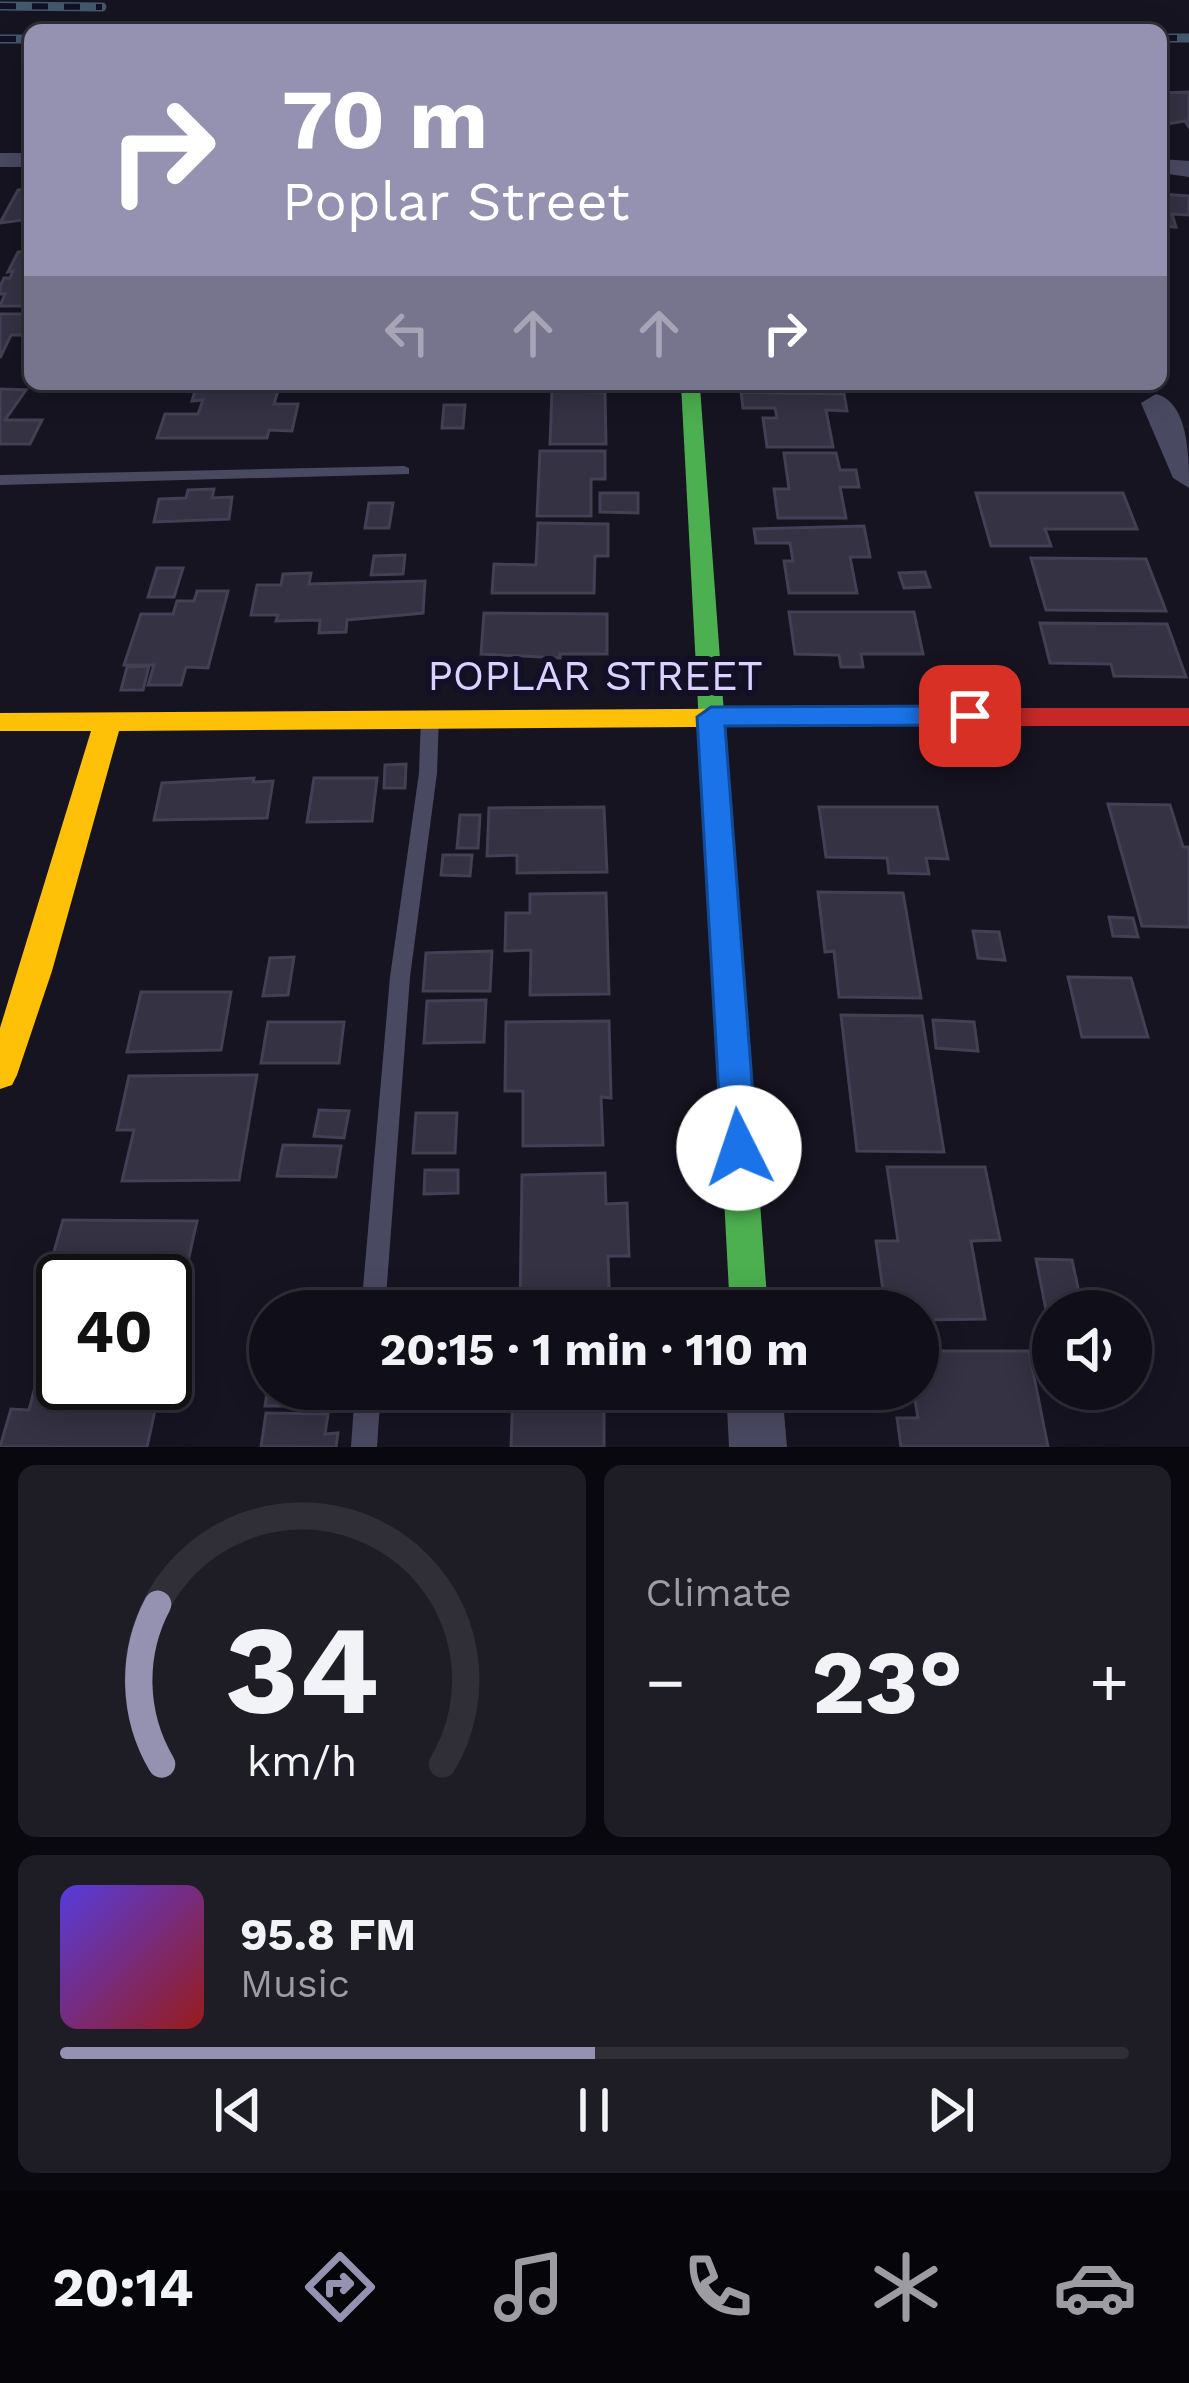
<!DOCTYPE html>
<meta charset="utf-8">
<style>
body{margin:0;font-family:"Work Sans",sans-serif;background:#1e1d26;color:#f1f3f6;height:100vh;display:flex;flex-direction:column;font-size:45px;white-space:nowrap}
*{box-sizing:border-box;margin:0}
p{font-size:39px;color:#9c9ca2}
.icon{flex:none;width:66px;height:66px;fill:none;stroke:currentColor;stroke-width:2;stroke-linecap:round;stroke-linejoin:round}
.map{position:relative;height:1447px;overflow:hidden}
.drawer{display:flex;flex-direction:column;gap:18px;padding:18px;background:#09080e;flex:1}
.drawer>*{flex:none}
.hud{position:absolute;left:24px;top:24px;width:1143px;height:366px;border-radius:18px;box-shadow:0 6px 30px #0003,0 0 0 3px #302f38;background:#9591b1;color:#fff;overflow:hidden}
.controls{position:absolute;left:1032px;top:1290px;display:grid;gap:24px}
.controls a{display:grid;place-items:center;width:120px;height:120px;border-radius:50%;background:#100f19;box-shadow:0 6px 30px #0003,0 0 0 3px #302f38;font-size:60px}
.speed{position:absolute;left:36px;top:1254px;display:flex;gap:24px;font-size:60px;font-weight:700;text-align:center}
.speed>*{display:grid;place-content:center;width:156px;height:156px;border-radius:50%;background:#100f19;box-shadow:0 6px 30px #0003,0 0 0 3px #302f38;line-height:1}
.speed .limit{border:6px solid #111;border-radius:18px;background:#fff;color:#111}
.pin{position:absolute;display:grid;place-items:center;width:102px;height:102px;color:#fff;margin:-51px;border-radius:24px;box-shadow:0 6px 18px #0006}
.me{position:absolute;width:132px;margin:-66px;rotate:356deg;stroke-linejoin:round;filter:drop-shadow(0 0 9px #0008)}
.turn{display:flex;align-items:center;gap:42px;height:252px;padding:0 60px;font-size:54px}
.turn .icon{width:156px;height:156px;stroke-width:2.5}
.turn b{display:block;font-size:84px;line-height:102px}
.lanes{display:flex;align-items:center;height:114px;padding:0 60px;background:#0003;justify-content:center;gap:60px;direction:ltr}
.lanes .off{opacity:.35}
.big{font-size:90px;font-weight:700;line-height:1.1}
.drawer .widget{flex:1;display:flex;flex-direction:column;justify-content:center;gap:18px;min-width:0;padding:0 42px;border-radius:18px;background:#1e1d26}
.drawer .dial{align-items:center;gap:0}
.dial svg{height:312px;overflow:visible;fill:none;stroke:#302f38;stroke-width:7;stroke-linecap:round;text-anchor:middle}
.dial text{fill:#f1f3f6;stroke:none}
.song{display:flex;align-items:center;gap:36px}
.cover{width:144px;height:144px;border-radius:18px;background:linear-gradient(135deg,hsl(250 70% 55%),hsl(0 70% 35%))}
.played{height:12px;border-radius:6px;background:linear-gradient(90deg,#9591b1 50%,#302f38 50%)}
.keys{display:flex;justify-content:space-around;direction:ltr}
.heat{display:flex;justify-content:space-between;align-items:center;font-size:66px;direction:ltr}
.drawer .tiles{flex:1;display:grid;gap:18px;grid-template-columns:1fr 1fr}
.widget:last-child{grid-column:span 2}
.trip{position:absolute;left:249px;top:1290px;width:690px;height:120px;border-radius:60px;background:#100f19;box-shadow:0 6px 30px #0003,0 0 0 3px #302f38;font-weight:700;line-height:120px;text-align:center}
.tabs{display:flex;height:192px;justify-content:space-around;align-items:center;background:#06060a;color:#9c9ca2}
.tabs .icon{width:84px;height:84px}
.tabs .active{color:#9591b1}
.tabs b{font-size:54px;color:#f1f3f6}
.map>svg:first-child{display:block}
</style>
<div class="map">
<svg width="1189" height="1447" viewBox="0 0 1189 1447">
<rect width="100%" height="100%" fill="#161421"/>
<g fill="#343243" stroke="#433f54" stroke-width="3">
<polygon points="1189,92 1189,127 1185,121 1161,125 1161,93"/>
<polygon points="18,190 30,190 30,219 0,223"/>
<polygon points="1161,194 1189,196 1189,215 1172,214 1176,227 1161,226"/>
<polygon points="18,252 30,252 30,306 0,306 5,294 0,294 0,286 4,278 10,278 13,271 8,272"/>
<polygon points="0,314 30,314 23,335 11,335 0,358"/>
<polygon points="197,384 280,384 274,404 298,404 292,431 269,430 267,438 157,438 165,414 198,414 203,400 192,401"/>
<polygon points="0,389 26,390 5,420 42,420 30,444 0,444"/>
<polygon points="552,391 605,392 606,444 550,444"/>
<polygon points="741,392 844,394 847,411 826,410 833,447 767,447 763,418 777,418 775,408 743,408"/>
<polygon points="444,405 465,405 463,428 442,428"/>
<polygon points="540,451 605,451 605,479 591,479 591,516 537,516"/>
<polygon points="784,453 836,453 840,470 856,470 859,487 840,487 846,518 778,518 774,489 789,489"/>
<polygon points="214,489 212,498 232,497 229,519 154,522 159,499 186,498 188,490"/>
<polygon points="600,493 638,493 638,513 600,512"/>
<polygon points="976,493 1123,493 1137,529 1045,529 1051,546 991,546"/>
<polygon points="369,503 393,503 389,528 365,528"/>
<polygon points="538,523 608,524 608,556 595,556 594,593 492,593 494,564 536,565"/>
<polygon points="864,526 870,557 850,557 857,593 789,593 784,561 793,561 790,543 756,543 754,529"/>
<polygon points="405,555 403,574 371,575 374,556"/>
<polygon points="1031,558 1146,559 1166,611 1046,610"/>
<polygon points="157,568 183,568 174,597 148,597"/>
<polygon points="925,572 930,587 904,588 899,573"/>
<polygon points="311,573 309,584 425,581 423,613 347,620 346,632 319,633 320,620 276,621 278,615 251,615 257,585 281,585 283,574"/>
<polygon points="197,591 228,591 208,668 186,667 181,685 148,685 154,665 124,665 141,614 173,614 177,601 194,601"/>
<polygon points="789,612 914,612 923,654 861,654 863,667 841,667 839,655 795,654"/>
<polygon points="484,613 607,614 607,654 560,654 560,658 481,654"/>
<polygon points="1040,623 1167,624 1186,677 1114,676 1111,664 1050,663"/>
<polygon points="149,666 143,690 121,690 127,667"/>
<polygon points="406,764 405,788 384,788 385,765"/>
<polygon points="254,778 253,782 273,781 267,818 154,820 162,783"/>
<polygon points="314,778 377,778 372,821 307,822"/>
<polygon points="1108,804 1170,805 1183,847 1189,847 1189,927 1142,926"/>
<polygon points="604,807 607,872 517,873 517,855 487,856 489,808"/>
<polygon points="819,807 937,807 948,859 926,858 929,874 889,873 887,858 826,857"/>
<polygon points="460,815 480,815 478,848 457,848"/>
<polygon points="443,855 472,855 470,876 441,875"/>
<polygon points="818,892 903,893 921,998 839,997 834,951 825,952"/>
<polygon points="606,893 609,994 530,995 531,950 505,951 506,913 530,913 530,894"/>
<polygon points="1109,917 1133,918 1138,937 1113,936"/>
<polygon points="973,931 999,932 1005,960 978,958"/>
<polygon points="492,951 490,991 423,991 426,953"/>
<polygon points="294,957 288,995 263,996 270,958"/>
<polygon points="1068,977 1131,978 1148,1037 1082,1037"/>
<polygon points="141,992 231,992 221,1050 127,1052"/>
<polygon points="486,1000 484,1042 424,1043 427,1001"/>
<polygon points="841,1015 922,1016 944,1152 857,1151"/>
<polygon points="933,1020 974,1022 978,1051 936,1048"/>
<polygon points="609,1021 611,1098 601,1097 603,1145 523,1146 523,1091 505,1091 506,1022"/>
<polygon points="268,1022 344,1022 339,1063 261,1063"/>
<polygon points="257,1075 239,1180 122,1181 134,1130 117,1130 129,1076"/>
<polygon points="319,1110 349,1111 344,1138 314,1136"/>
<polygon points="416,1113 457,1113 455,1153 413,1153"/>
<polygon points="283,1145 341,1146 336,1177 277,1176"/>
<polygon points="887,1167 985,1167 1000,1240 971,1241 985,1319 918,1320 918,1311 886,1311 876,1241 898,1241"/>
<polygon points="425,1170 458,1170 458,1193 424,1194"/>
<polygon points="605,1173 606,1204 627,1203 629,1256 608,1256 610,1311 520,1311 522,1175"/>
<polygon points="63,1220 197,1221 181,1293 165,1293 165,1281 63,1281 63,1291 43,1290"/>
<polygon points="1036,1259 1072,1260 1083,1311 1053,1311 1053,1321 1048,1320"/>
<polygon points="918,1351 1029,1351 1048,1447 901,1447 897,1418 918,1418 913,1389 918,1389"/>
<polygon points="40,1368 63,1369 63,1383 161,1383 147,1447 0,1447 11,1409 29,1410"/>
<polygon points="270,1374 270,1389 337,1389 336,1406 265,1406"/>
<polygon points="513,1389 604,1389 604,1447 511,1447"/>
<polygon points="266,1413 328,1414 325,1434 338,1433 336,1447 261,1447"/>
</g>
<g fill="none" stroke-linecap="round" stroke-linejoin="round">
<g fill="#4a4962" fill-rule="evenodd">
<polygon points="404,466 409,468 409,474 0,485 0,475"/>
<polygon points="430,710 439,716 437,773 410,977 385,1311 361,1311 390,977 419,773 421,716"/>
<polygon points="355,1389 381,1389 377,1447 351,1447"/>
</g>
<g fill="#4a4962" fill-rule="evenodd">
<rect x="0" y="153" width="30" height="14"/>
<polygon points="1161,159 1189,161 1189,177 1161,173"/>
<path d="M1156,394c33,8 33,65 33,94l-16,-10 -32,-75z"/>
<polygon points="726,1389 782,1389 787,1447 729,1447"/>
</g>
<polygon fill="#4caf50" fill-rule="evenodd" points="681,384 700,387 768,1311 730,1311"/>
<polygon fill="#ffc107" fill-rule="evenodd" points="853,708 866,717 853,726 119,731 52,971 17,1075 12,1085 0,1089 0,1028 91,731 0,731 0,713"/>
<polygon fill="#c62828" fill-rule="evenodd" points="853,708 1189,708 1189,726 853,726 840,717"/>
<g stroke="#43596b" stroke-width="9">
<g id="rail">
<polyline points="0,6 102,7"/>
<polyline points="1161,38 1189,38"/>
<polyline points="0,39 30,39"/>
</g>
</g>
<use href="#rail" stroke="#130f26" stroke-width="6" stroke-dasharray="16" stroke-linecap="butt"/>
</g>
<polygon fill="#1a73e8" stroke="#114b97" stroke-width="3" points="970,706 984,716 970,725 725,726 757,1148 752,1159 739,1163 727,1159 722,1148 697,717 711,707"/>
<g text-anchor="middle" stroke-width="12" stroke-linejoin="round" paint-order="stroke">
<g font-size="42" fill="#d9d4ff" stroke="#130f26">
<text x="595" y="690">POPLAR STREET</text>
</g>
</g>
</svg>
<div class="controls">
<a><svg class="icon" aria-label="sound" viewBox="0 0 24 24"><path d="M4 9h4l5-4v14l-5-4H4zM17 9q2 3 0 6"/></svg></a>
</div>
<div class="speed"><div class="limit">40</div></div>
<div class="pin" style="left:970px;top:716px;background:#d93025"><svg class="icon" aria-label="arrive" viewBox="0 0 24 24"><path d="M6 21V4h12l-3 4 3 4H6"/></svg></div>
<svg class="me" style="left:739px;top:1148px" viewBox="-20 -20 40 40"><circle r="19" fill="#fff"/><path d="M0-13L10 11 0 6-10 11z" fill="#1a73e8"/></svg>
<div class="trip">20:15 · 1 min · 110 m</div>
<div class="hud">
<div class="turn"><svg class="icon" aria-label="right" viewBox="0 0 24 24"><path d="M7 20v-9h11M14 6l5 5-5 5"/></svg><div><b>70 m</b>Poplar Street</div></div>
<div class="lanes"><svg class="icon off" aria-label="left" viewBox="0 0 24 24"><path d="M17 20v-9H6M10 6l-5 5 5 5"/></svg><svg class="icon off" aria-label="ahead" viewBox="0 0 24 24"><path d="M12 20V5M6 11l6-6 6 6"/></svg><svg class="icon off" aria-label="ahead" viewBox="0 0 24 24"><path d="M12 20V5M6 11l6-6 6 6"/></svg><svg class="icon" aria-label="right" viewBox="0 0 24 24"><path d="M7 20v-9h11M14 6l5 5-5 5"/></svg></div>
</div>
</div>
<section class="drawer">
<div class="tiles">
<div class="widget dial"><svg viewBox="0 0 100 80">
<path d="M14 69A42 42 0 1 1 86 69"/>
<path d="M14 69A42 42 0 0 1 13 28" stroke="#9591b1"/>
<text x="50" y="56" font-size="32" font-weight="700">34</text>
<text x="50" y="72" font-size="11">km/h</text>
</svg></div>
<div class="widget"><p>Climate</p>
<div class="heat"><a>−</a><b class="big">23°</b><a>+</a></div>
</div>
<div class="widget">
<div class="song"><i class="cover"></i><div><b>95.8 FM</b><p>Music</p></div></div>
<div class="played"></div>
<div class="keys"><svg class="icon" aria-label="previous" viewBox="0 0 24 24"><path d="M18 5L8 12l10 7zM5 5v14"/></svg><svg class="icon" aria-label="pause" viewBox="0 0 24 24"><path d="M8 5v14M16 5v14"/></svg><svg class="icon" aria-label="next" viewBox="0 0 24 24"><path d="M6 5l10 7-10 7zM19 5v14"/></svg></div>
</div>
</div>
</section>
<nav class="tabs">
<b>20:14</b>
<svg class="icon active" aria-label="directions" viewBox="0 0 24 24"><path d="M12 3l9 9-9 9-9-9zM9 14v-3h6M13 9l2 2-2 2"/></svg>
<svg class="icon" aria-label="music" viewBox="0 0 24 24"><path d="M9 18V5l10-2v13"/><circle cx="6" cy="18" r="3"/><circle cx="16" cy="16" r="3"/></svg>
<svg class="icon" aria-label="phone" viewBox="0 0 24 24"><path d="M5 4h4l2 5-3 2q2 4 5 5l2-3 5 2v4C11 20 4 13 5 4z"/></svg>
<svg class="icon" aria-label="climate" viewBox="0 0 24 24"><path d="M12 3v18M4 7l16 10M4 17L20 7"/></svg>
<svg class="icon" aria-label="car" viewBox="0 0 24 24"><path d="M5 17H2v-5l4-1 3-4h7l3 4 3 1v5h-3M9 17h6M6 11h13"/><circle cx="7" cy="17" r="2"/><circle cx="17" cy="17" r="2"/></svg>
</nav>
